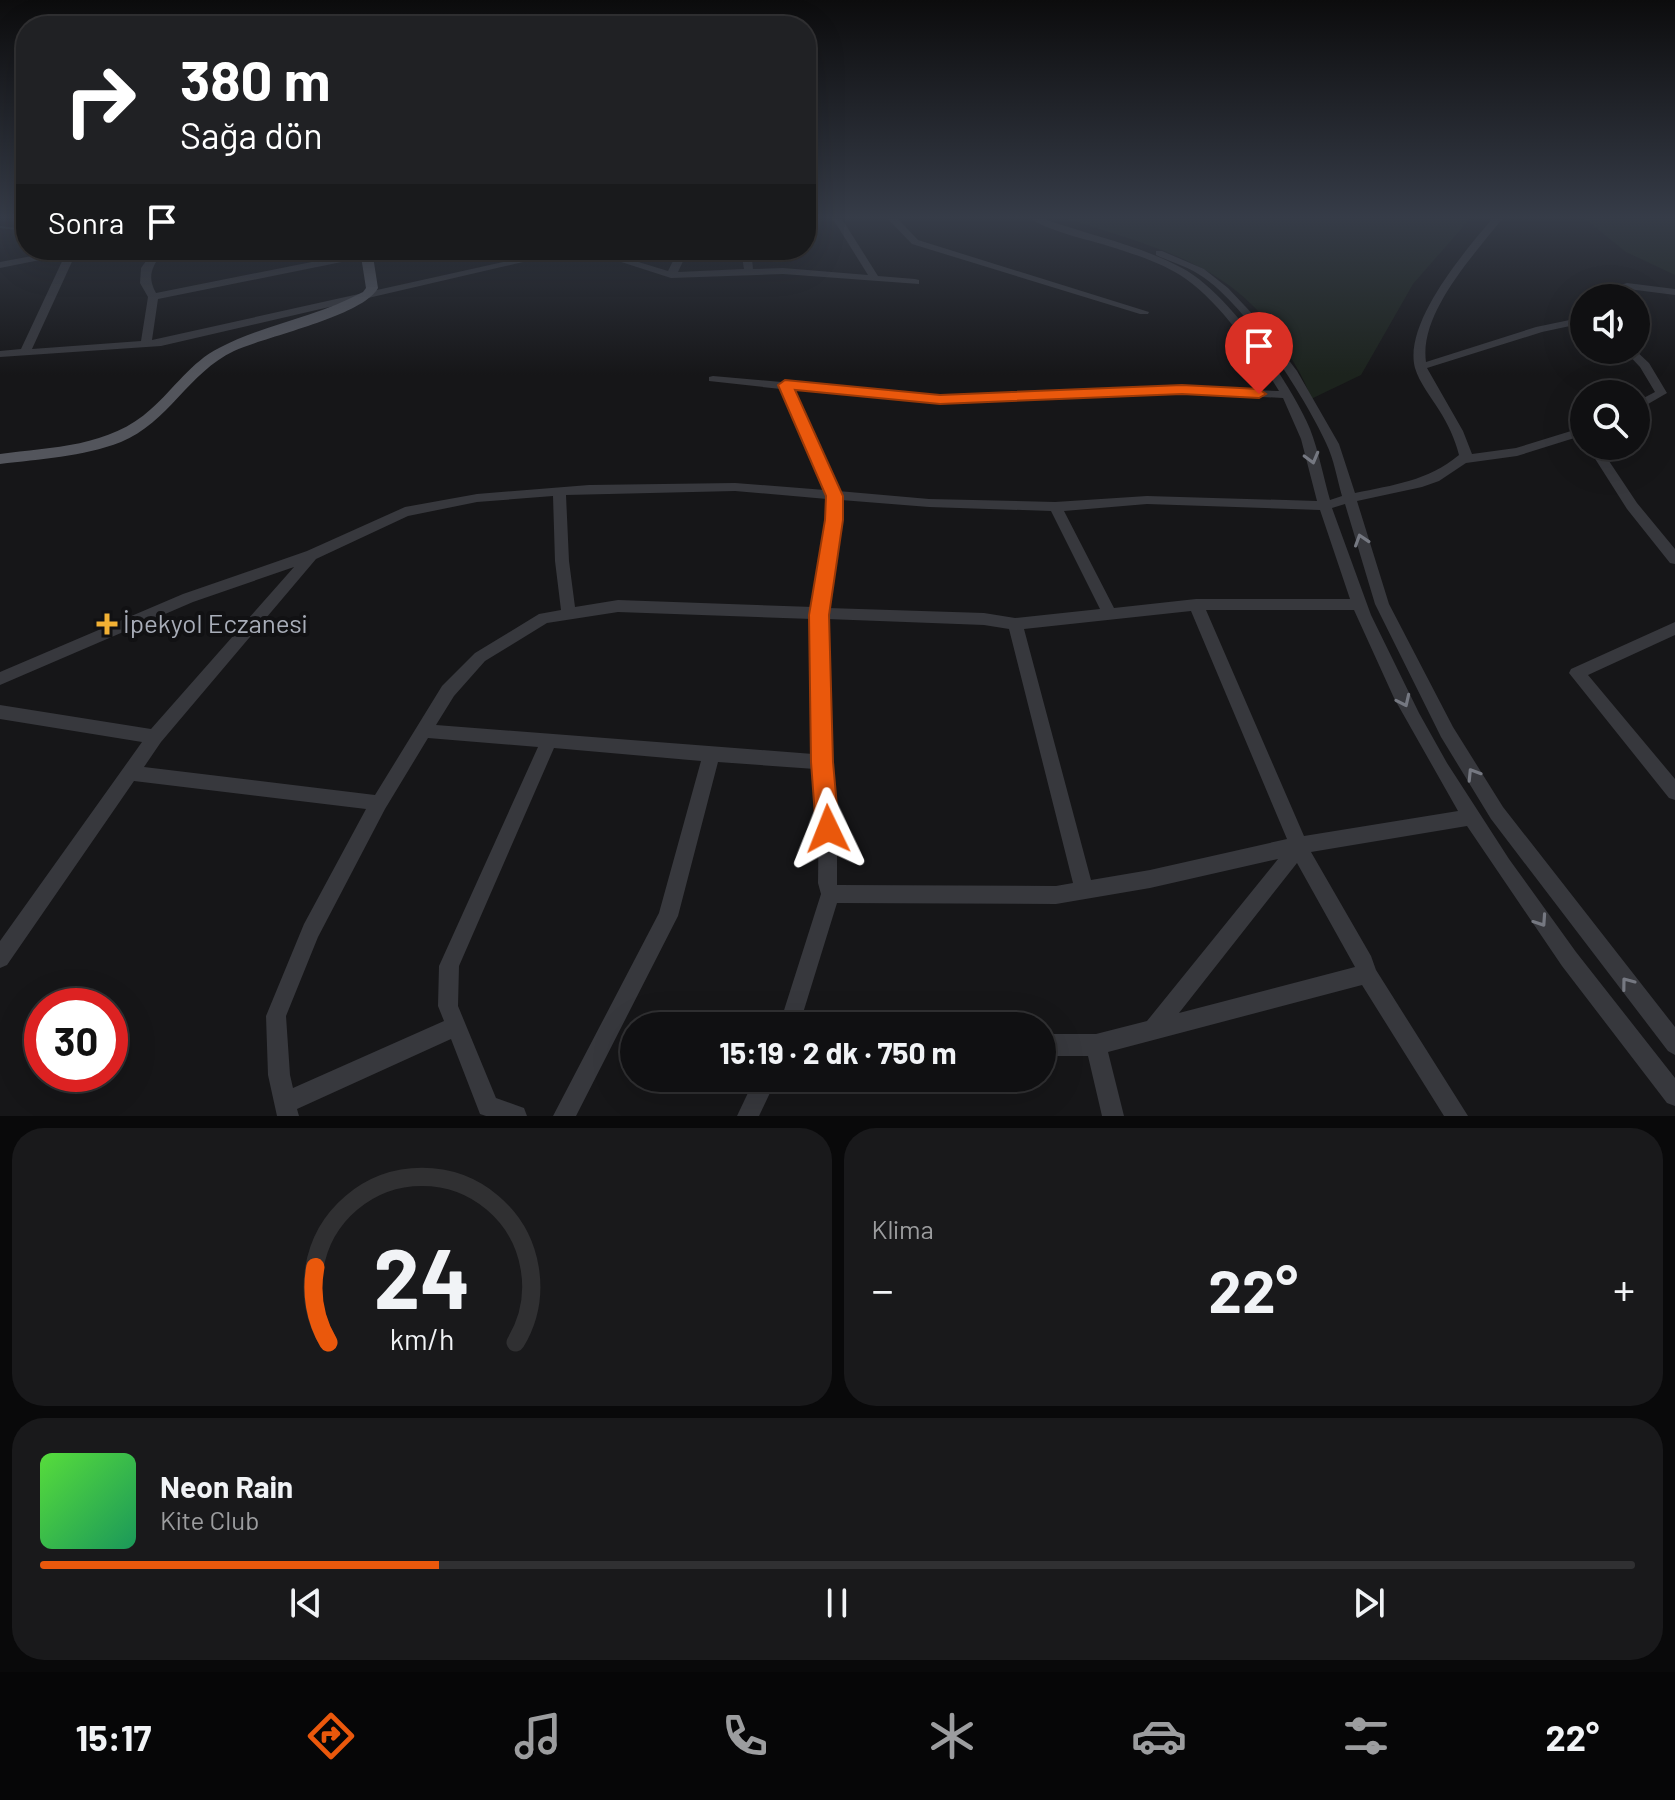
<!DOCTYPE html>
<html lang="tr">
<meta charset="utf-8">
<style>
body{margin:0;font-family:Barlow,sans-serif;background:#19191b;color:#f1f3f6;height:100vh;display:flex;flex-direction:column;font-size:30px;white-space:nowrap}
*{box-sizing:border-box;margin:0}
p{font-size:26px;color:#9c9d9f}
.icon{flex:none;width:44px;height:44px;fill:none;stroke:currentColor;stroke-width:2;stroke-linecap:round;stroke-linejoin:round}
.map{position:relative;height:1116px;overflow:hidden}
.sheet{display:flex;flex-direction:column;gap:12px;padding:12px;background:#09090a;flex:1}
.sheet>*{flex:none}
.banner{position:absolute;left:16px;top:16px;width:800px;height:244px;border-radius:32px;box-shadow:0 8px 32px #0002,0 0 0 2px #303032;background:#202124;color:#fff;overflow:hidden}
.controls{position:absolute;left:1570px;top:284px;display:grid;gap:16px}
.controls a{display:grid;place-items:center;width:80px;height:80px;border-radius:50%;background:#101012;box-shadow:0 8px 32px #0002,0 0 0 2px #303032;font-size:40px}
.speed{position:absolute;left:24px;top:988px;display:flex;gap:16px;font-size:40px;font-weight:700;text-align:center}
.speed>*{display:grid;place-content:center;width:104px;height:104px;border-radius:50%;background:#101012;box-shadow:0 8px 32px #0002,0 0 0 2px #303032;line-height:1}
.speed .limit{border:12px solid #d22;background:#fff;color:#111}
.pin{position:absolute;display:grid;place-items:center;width:68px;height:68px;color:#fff;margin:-82px -34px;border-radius:50% 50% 50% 0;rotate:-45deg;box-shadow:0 0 8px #0007}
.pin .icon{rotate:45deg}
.me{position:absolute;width:88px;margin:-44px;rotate:358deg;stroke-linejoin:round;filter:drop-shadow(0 0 6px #0008)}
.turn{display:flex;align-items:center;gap:28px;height:168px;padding:0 32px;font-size:36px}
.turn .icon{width:104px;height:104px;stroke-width:2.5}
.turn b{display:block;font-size:56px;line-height:68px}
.then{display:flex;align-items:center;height:76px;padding:0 32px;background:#0003;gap:16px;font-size:30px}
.big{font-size:60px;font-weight:700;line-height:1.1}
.sheet .tile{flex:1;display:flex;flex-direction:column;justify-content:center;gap:12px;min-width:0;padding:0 28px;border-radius:32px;background:#19191b}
.sheet .dial{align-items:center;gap:0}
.dial svg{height:208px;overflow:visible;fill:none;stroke:#303032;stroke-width:7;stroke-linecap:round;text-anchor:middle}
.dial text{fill:#f1f3f6;stroke:none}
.song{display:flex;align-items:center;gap:24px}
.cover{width:96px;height:96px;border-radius:12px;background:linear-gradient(135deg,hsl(110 70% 55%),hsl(150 70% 35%))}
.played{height:8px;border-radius:4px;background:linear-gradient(90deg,#ea580c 25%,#303032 25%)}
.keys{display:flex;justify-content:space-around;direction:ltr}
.heat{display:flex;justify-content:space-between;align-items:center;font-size:44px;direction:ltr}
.sheet .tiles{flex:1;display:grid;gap:12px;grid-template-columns:1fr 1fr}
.tile:last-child{grid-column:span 2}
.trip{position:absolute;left:620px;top:1012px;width:436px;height:80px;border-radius:40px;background:#101012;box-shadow:0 8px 32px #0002,0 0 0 2px #303032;font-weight:700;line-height:80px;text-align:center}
.menu{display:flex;height:128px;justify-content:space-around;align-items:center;background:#060607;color:#9c9d9f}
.menu .icon{width:56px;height:56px}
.menu .active{color:#ea580c}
.menu b{font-size:36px;color:#f1f3f6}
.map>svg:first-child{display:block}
</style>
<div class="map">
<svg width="1675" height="1116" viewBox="0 0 1675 1116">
<rect width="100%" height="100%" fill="#161618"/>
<g fill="#1c231d">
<path d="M1068,219h402l-57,65 -52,91 -50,24c-6,-19 -14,-31 -24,-48 -49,-87 -131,-103 -219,-132z"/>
<polygon points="1585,219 1675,219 1675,275 1626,252"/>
</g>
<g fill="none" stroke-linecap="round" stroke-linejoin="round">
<polyline stroke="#2c353c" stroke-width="2" points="0,227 26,230"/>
<g fill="#37383d" fill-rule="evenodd">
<polygon points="833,219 842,219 878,276 915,279 919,280 919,284 783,274 671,278 584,250 599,250 668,271 675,257 673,250 683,250 685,257 678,272 744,269 741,250 751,250 753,269 783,268 868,275"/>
<polygon points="888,219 898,219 918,240 1149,312 1148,314 1140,314 912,244"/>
<path d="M1032,219h12c45,16 95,26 138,49 46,24 108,114 128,161 9,23 13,47 20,71l12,-4c-5,-17 -8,-37 -16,-53 -22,-48 -85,-146 -131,-171 -12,-7 -26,-11 -39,-17v-4h6l42,18 24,19 32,34 37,49 42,73 16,49c38,-8 73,-12 104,-38 -4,-16 -11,-31 -20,-45 -8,-13 -20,-28 -24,-42 -12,-45 50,-117 77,-149h10c-28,36 -83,94 -76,143l110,-35 48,-10v6l-42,9 -115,36 36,63 9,23 44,-6 68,-21v8l-67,21 -51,7 -27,18 -17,6 -65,14 32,103 64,123 50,80 172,220v28l-7,-4 -177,-232 -50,-82 -66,-133 -30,-100 -13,4 39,107 48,98 28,50 62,96 67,93 99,126v28l-8,-3 -105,-137 -95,-140 -156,26 60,104 5,14 92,146h-24l-82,-131 -254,67 16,64h-22l-14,-60h-46v-22h54l51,-13 131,-162 -128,29 -94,16 -219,-1 -38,123h-20l42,-132 -3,-11 1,-81 -4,-33 -97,-7 -40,154 -102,200h-23l106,-203 42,-152 -147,-13 -95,218 -1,40 38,92 28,10 3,8h-41l-6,-2 -29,-75 -154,70 2,7h-22l-9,-41 -2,-59 38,-92 62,-115 -232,-28 -127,184 -7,3v-27l142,-199 -142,-23v-14l151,24 143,-162 -101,35 -193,83v-13l183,-78 124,-43 98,-44 72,-13 112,-9 146,-2 90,7 -44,-101 -72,-8v-4l4,-1 227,20 242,-9 97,4c-23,-37 -62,-93 -99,-116 -19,-12 -41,-19 -62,-26 -23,-8 -69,-17 -86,-30zM793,390l147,14 242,-11 101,5 18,41 16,62 -170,-5 -92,6 -126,-3 -91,-8zM735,491l92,8v21l-14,87 -195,-7 -43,7 -6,-46 -3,-66zM553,496l2,65 6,49 -22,4 -64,39 -33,33 -67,109 -231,-28 17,-25 155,-183 92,-43 69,-14zM841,500l88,7 122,4 49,98 -85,9 -31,-5 -156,-5 13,-88zM1147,504l173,6 30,89h-154l-82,9 -50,-97zM1206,610h148l40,88 64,113 -154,25zM1191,611l96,228 -137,31 -59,10 -67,-251zM618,612l194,7 1,135 -377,-29 18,-29 31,-35 62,-38zM827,619l157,6 25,4 64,254 -17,3 -219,-1v-83l-7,-40zM428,738l110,9 -99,219 -1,40 6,15 -151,67 -3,-13 -4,-59 32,-79 67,-128zM1297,863l58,104 -176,46z"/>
<path d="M64,250h20l-8,3 -44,96 109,-8 7,-44 -8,-14 1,-15 13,-18h10c-11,16 -18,25 -8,43l216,-43h19l-5,3 -228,46 -6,41 405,-90h18l-414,96 -161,11v-6l21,-2 44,-94 -65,13v-6z"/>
<polygon points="1627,283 1675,289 1675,295 1628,289 1607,296 1606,298 1596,298 1598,292"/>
<polygon points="1624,350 1635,350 1649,363 1667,393 1636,411 1636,402 1655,392 1640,367"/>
<polygon points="1587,446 1599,446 1637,503 1675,549 1675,564 1670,563 1627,509"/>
<polygon points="1675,622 1675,635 1588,675 1675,779 1675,800 1669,798 1569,673 1571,669"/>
<polygon points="755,1078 777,1078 759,1116 737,1116"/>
</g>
<path fill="#53555c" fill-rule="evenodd" d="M360,250h12l6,38c-15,28 -111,48 -144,63 -45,21 -66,72 -113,91 -39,15 -81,17 -121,22v-10c52,-7 110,-7 151,-45 23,-20 40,-47 68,-61 46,-24 98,-31 144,-56l3,-4z"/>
</g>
<defs><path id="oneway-chevron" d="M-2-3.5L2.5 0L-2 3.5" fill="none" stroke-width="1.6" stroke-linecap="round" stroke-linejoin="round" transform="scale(2)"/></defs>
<g stroke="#757881">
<use href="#oneway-chevron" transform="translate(1312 458) rotate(75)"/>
<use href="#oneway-chevron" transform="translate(1361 540) rotate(-108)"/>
<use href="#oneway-chevron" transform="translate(1404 701) rotate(65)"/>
<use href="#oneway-chevron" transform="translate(1473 774) rotate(-122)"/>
<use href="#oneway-chevron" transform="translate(1541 921) rotate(56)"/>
<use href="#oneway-chevron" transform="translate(1627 983) rotate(-127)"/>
</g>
<linearGradient id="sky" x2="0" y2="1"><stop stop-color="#0c0c0d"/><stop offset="0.58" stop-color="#363c48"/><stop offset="1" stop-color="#363c48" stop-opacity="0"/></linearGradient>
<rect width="1675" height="375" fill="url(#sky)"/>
<polygon fill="#ea580c" stroke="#983908" stroke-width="2" points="785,380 940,395 1182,385 1259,389 1266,394 1259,398 1182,394 940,404 795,390 843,496 843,520 829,615 833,762 839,829 836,837 828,840 819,837 816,829 811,762 809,615 825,520 826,496 778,385"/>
<path fill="#f2b134" stroke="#111113" stroke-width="3" d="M103 612h8v8h8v8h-8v8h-8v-8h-8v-8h8z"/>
<g text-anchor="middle" stroke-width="8" stroke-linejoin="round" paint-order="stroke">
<g font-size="26" fill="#a8adb8" stroke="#111113" text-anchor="start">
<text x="123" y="633">İpekyol Eczanesi</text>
</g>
</g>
</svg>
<div class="controls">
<a><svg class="icon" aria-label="sound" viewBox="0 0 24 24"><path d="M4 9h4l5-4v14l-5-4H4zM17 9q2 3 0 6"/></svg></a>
<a><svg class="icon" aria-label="search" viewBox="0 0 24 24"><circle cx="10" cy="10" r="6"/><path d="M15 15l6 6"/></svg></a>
</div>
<div class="speed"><div class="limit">30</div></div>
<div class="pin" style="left:1259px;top:394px;background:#d93025"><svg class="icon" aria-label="arrive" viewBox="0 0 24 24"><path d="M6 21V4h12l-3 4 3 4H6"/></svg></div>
<svg class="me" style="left:828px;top:829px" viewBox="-20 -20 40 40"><path d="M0-17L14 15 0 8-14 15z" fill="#ea580c" stroke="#fff" stroke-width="4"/></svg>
<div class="trip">15:19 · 2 dk · 750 m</div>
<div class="banner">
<div class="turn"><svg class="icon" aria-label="right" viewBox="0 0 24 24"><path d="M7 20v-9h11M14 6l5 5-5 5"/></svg><div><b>380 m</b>Sağa dön</div></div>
<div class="then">Sonra<svg class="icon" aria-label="arrive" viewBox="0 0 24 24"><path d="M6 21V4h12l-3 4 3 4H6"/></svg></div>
</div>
</div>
<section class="sheet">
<div class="tiles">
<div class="tile dial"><svg viewBox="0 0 100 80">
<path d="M14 69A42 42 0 1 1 86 69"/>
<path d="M14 69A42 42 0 0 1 9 40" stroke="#ea580c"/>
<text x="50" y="56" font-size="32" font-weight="700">24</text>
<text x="50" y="72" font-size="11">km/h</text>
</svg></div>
<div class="tile"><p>Klima</p>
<div class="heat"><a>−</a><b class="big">22°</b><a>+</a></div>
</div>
<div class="tile">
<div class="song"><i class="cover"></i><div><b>Neon Rain</b><p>Kite Club</p></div></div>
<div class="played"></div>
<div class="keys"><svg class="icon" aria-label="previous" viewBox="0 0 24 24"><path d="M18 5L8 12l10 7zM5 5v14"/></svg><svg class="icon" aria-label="pause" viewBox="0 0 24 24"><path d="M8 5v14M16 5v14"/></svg><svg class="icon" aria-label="next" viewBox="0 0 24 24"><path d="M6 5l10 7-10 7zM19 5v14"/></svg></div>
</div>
</div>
</section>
<nav class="menu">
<b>15:17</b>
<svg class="icon active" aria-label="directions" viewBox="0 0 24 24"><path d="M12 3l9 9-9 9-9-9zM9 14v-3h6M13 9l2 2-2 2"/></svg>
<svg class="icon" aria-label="music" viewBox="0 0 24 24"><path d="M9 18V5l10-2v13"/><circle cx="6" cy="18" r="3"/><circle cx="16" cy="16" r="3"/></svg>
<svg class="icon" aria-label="phone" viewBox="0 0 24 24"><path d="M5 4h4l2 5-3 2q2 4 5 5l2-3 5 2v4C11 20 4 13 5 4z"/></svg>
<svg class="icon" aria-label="climate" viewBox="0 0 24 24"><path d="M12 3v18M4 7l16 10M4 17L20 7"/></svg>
<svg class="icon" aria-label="car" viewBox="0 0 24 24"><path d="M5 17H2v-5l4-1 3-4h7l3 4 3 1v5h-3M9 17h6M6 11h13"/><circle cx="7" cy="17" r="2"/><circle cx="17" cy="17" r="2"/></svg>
<svg class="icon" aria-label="filters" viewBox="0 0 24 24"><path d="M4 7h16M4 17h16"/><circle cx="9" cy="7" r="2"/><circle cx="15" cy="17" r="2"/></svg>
<b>22°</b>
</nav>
